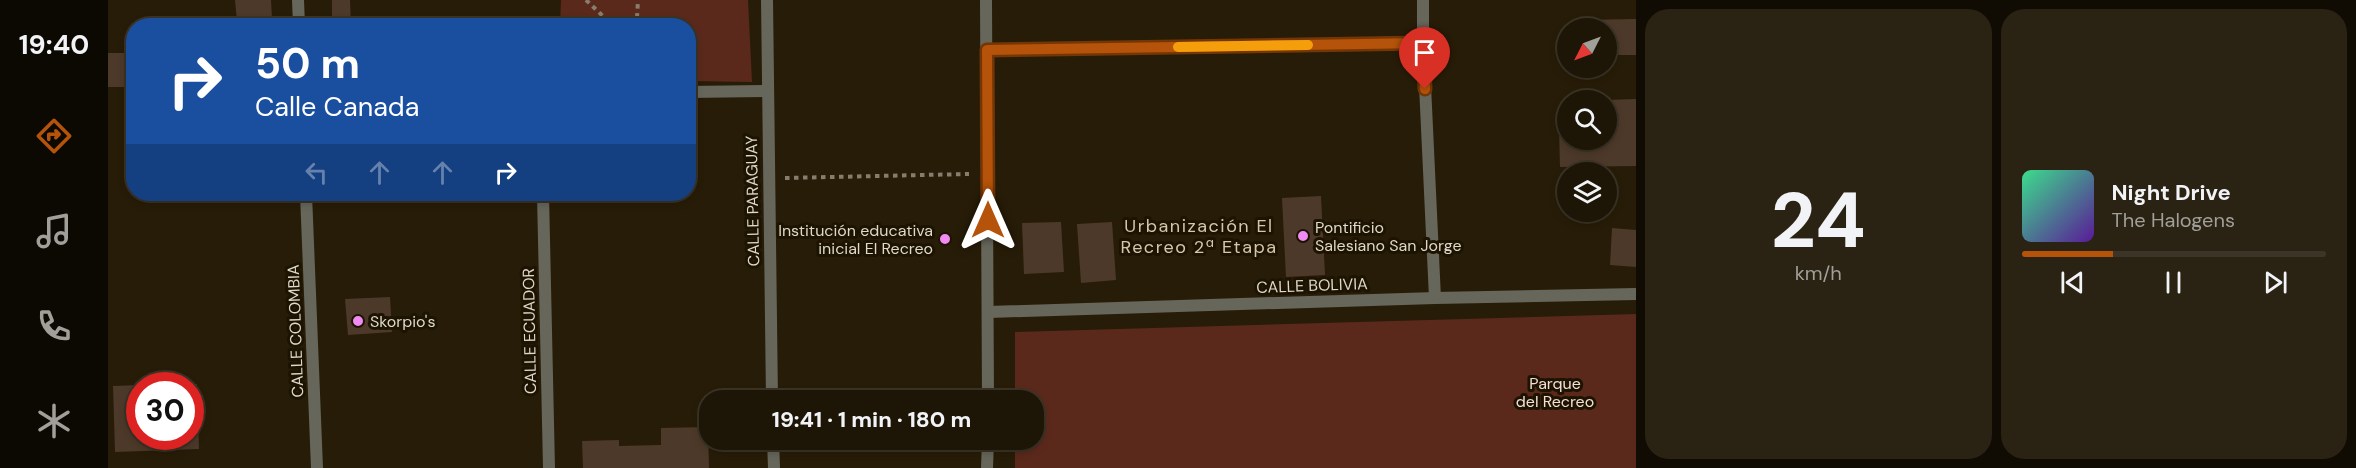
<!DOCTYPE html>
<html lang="es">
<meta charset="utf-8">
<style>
body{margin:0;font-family:"DM Sans",sans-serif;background:#2a2213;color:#f1f3f6;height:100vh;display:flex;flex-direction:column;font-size:22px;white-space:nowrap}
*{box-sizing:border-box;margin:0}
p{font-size:20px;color:#a09f9a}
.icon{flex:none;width:33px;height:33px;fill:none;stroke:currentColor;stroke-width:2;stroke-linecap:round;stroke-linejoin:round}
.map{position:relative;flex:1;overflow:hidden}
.drawer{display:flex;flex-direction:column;gap:9px;padding:9px;background:#100c03;width:720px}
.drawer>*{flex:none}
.top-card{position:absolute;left:18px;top:18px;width:570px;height:183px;border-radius:24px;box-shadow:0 3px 9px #0003,0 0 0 2px #3b3427;background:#1a4fa0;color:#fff;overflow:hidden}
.needle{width:39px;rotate:228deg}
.buttons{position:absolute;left:1449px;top:18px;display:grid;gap:12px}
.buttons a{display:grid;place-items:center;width:60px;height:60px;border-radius:50%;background:#1d1505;box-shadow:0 3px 9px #0003,0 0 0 2px #3b3427;font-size:30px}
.speed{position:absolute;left:18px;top:372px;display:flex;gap:12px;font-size:30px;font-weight:700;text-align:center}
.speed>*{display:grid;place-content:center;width:78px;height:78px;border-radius:50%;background:#1d1505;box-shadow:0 3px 9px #0003,0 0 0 2px #3b3427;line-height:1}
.speed .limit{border:9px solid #d22;background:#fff;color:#111}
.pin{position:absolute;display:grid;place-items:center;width:51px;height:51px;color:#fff;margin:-62px -26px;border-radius:50% 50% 50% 0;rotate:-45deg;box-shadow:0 0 6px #0007}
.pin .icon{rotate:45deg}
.me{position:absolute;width:66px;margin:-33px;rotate:0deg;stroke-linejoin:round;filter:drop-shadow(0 0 4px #0008)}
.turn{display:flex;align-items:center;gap:21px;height:126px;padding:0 30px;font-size:27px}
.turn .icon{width:78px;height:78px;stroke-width:2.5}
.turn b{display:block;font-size:42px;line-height:51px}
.lanes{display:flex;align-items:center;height:57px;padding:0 30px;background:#0003;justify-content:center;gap:30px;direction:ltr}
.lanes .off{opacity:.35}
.drawer .card{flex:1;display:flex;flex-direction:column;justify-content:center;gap:9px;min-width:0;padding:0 21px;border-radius:24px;background:#2a2213}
.drawer .dial{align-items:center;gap:0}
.dial b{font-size:78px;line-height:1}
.song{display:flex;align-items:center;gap:18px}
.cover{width:72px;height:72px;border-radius:9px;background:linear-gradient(135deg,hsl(150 70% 55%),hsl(270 70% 35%))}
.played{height:6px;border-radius:3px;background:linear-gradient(90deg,#b45309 30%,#3b3427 30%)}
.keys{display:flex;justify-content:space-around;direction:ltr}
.drawer .tiles{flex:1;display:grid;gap:9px;grid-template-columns:repeat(2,1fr)}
.trip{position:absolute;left:591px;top:390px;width:345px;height:60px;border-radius:24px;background:#1d1505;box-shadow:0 3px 9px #0003,0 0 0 2px #3b3427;font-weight:800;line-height:60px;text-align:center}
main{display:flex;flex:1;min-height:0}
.tab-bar{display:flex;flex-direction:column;width:108px;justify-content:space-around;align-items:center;background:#0c0802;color:#a09f9a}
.tab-bar .icon{width:42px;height:42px}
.tab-bar .current{color:#b45309}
.tab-bar b{font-size:27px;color:#f1f3f6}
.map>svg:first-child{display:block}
</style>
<main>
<nav class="tab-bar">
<b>19:40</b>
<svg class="icon current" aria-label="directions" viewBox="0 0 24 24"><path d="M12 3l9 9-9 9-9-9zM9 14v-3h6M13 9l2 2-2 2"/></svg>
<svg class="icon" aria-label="music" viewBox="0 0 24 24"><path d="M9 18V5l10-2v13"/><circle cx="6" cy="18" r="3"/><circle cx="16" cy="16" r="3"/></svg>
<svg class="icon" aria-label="phone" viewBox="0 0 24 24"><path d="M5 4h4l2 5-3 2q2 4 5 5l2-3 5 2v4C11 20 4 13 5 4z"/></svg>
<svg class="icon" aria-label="climate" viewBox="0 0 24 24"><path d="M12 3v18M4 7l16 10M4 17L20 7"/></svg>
</nav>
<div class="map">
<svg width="1528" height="468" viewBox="0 0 1528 468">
<rect width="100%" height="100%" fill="#271c07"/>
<g fill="#5a291c">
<polygon points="453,0 640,0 644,82 581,81 580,26 452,25"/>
<polygon points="1528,314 1528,468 907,468 907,440 926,440 926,400 907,400 907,332"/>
</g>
<g fill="#4d3929">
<polygon points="127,0 163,0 164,19 129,21"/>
<polygon points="224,0 242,0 243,26 224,26"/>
<polygon points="1528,19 1528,55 1498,55 1498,28 1476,28 1475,20"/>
<rect x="0" y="53" width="26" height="34"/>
<polygon points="1528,99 1528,166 1452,167 1451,128 1460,128 1460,140 1498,140 1498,100"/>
<polygon points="1213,196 1217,275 1178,277 1174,198"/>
<polygon points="953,222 956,272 916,274 914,223"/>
<polygon points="1004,222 1008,280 973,283 969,224"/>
<polygon points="1504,228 1528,230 1528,267 1502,265"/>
<polygon points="282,297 284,332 240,335 237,299"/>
<polygon points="82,384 89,384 91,449 7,452 5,386 32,385 32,436 82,436"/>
<polygon points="783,398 857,398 858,400 783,400"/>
<polygon points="600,427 601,468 475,468 474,441 511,440 511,446 553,445 553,428"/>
</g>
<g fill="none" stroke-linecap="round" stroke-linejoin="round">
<g stroke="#867d6c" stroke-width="4" stroke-dasharray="4.5 4.5" stroke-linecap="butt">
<polyline points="478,0 498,19 517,26"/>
<polyline points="526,26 529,18 530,0"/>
<polyline points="677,178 861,174"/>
</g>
<g stroke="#66665b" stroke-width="12">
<polyline points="190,0 191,26"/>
<polyline points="659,0 664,400"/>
<polyline points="878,0 880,400"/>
<polyline points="1315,0 1315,43 1327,298"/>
<polyline points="879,50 1315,43"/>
<polyline points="580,92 659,91"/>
<polyline points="198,194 209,468"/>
<polyline points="435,194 441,468"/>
<polyline points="881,312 1327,298 1528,294"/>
<polyline points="665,440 666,468"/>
<polyline points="879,468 880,440"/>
</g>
</g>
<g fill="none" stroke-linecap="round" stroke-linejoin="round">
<g stroke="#753606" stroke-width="15">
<polyline id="route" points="880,220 879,50 1315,43 1317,89"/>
</g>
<use href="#route" stroke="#b45309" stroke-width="10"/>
<polyline stroke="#f59e0b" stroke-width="10" points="1070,47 1200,45"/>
</g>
<g fill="#f28af3" stroke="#1d1301" stroke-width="2">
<circle cx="1195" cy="236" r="6"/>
<circle cx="837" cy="239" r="6"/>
<circle cx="250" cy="321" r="6"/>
</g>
<g text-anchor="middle" stroke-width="6" stroke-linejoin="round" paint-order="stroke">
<g font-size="16" fill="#dfd8cb" stroke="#1d1301">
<text transform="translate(644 201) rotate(-91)" y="6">CALLE PARAGUAY</text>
<text transform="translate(1204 285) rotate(-2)" y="6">CALLE BOLIVIA</text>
<text transform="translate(187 331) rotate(-92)" y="6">CALLE COLOMBIA</text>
<text transform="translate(421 331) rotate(-91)" y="6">CALLE ECUADOR</text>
</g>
<g font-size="16" fill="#dfd8cb" stroke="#1d1301" text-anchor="start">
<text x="1207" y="233">Pontificio<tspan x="1207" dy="18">Salesiano San Jorge</tspan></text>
<text x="825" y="236" text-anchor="end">Institución educativa<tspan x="825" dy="18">inicial El Recreo</tspan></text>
<text x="262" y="327">Skorpio's</text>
</g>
<g font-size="16" fill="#f5ded7" stroke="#1d1301">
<text x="1447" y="389">Parque<tspan x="1447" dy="18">del Recreo</tspan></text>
</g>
<g font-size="18" letter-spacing="1.5" fill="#d5c7ad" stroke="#1d1301">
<text x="1091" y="232">Urbanización El<tspan x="1091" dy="21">Recreo 2ª Etapa</tspan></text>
</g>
</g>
</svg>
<div class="buttons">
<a><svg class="needle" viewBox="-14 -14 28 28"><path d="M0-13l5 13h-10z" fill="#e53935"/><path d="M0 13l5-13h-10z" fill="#a09f9a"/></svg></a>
<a><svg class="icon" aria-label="search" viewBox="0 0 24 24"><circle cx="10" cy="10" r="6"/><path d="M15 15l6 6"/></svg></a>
<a><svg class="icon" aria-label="layers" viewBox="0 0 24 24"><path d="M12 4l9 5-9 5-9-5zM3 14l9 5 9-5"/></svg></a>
</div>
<div class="speed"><div class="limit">30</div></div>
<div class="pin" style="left:1317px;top:89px;background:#d93025"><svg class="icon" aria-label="arrive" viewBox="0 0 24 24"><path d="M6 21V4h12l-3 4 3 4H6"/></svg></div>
<svg class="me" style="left:880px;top:220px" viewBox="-20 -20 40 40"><path d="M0-17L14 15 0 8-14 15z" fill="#b45309" stroke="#fff" stroke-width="4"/></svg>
<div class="trip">19:41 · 1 min · 180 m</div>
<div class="top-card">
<div class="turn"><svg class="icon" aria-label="right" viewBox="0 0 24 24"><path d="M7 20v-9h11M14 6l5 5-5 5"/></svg><div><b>50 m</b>Calle Canada</div></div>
<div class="lanes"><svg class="icon off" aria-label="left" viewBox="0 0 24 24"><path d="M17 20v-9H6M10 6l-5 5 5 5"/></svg><svg class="icon off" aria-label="ahead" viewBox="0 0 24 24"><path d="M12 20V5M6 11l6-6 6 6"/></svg><svg class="icon off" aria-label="ahead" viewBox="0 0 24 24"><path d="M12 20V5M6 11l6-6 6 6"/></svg><svg class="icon" aria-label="right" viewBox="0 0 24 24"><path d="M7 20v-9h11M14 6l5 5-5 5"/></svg></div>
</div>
</div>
<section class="drawer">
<div class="tiles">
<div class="card dial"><b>24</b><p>km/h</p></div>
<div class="card">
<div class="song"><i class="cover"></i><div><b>Night Drive</b><p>The Halogens</p></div></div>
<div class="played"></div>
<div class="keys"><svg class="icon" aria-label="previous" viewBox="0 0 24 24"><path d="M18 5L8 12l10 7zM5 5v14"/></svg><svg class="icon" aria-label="pause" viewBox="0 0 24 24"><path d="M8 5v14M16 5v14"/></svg><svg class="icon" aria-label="next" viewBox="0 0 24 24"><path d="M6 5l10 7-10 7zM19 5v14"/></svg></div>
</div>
</div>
</section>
</main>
